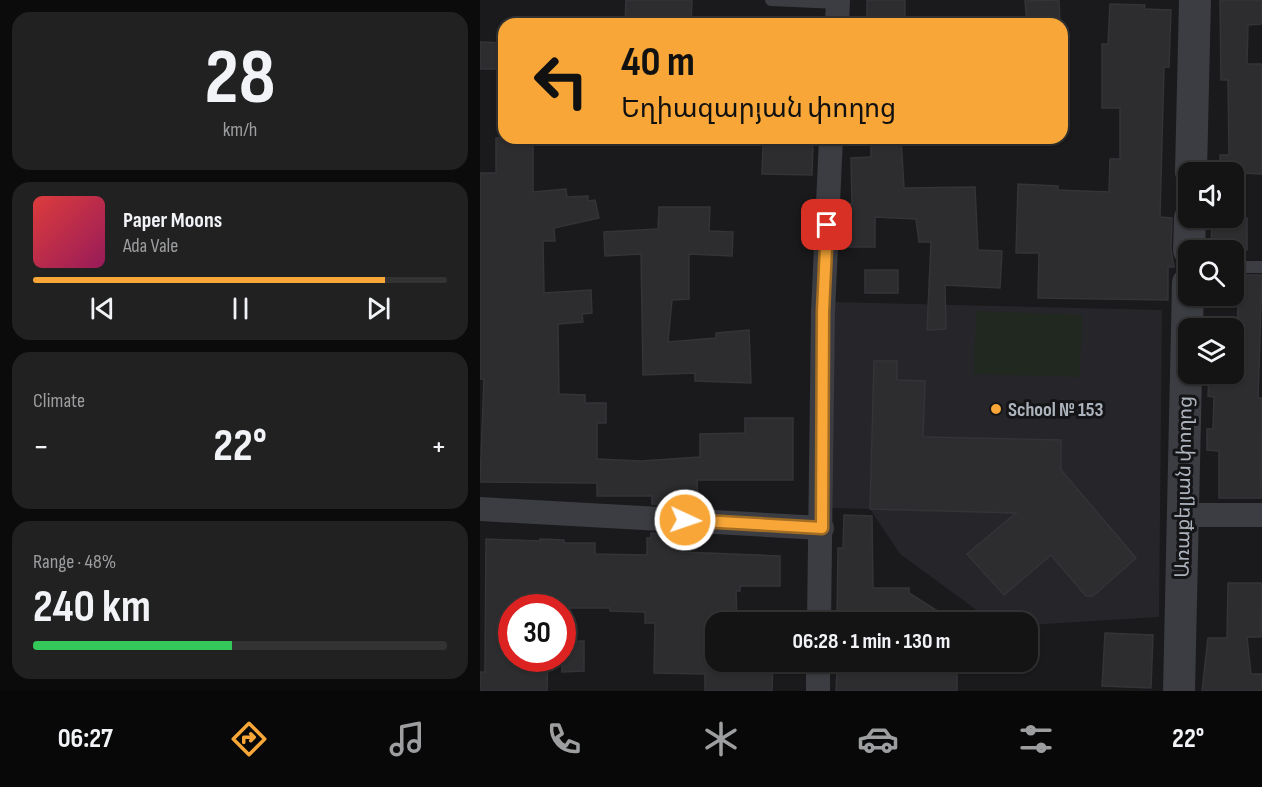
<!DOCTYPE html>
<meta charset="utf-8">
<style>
body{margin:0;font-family:"Sofia Sans Condensed","Noto Sans Armenian",sans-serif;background:#212122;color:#f1f3f6;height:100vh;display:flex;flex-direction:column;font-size:22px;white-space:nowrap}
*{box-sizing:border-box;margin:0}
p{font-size:20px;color:#9d9ea0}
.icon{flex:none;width:33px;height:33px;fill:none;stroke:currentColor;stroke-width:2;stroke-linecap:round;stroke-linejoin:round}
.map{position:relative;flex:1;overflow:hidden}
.side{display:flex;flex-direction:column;gap:12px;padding:12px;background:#0b0b0c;width:480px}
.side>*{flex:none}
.banner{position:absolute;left:18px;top:18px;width:570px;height:126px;border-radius:18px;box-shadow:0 2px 4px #0004,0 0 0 2px #333334;background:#f7a637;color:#111;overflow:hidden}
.controls{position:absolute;left:698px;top:162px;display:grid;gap:12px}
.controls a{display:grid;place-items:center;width:66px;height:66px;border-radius:12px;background:#141415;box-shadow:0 2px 4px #0004,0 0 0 2px #333334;font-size:30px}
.speed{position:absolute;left:18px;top:594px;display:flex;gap:12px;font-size:30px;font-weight:700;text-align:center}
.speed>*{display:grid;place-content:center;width:78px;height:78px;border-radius:50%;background:#141415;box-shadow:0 2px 4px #0004,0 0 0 2px #333334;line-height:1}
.speed .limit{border:9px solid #d22;background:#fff;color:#111}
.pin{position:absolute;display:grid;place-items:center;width:51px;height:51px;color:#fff;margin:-26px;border-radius:12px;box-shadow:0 3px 9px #0006}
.me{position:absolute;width:66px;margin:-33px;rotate:93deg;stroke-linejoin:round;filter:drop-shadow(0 0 4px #0008)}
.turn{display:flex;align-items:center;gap:21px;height:126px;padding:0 24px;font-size:27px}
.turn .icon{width:78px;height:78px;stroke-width:2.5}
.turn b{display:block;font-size:42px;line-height:51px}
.big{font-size:45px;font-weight:700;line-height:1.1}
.side .card{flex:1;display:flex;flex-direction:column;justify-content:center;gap:9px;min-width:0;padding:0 21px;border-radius:18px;background:#212122}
.side .dial{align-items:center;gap:0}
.dial b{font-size:78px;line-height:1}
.song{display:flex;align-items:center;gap:18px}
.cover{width:72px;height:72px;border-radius:9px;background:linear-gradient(135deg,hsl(0 70% 55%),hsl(330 70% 35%))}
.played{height:6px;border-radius:3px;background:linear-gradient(90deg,#f7a637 85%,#333334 85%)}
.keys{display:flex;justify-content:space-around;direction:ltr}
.heat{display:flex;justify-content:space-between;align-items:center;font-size:33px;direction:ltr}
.charge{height:9px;border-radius:4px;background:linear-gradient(90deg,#34c759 48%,#333334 0)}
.trip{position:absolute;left:225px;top:612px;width:333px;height:60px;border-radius:18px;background:#141415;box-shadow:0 2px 4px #0004,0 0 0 2px #333334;font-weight:700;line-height:60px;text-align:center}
.menu{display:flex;height:96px;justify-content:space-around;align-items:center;background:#080808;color:#9d9ea0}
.menu .icon{width:42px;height:42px}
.menu .selected{color:#f7a637}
.menu b{font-size:27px;color:#f1f3f6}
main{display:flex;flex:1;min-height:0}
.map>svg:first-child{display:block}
</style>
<main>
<section class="side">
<div class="card dial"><b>28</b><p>km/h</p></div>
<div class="card">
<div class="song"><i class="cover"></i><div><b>Paper Moons</b><p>Ada Vale</p></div></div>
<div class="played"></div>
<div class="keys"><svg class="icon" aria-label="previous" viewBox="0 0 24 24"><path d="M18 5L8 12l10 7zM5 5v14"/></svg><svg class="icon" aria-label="pause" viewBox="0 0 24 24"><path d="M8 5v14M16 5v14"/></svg><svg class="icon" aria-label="next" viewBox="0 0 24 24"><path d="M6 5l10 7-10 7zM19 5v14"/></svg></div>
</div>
<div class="card"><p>Climate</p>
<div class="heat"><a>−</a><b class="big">22°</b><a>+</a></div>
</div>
<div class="card"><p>Range · 48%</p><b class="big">240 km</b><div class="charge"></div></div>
</section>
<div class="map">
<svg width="782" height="691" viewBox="0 0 782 691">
<rect width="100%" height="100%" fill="#1a1a1c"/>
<polygon fill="#26262a" points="351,302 682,310 679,617 548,625 548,622 513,622 420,554 390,509 352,508"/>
<polygon fill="#202820" points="496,311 602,315 600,377 494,374"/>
<g fill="#2d2d30" stroke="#343438" stroke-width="1.5">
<polygon points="146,0 212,0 211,24 145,24"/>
<polygon points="387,0 425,0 425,23 387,24"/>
<polygon points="579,0 580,24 547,24 545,1"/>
<polygon points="740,0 782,0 782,24 768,25 767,64 782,64 782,174 740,172 740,155 749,155 748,80 741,80"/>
<polygon points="630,4 665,5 664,9 691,10 689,67 684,67 680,217 692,218 691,249 694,267 688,267 688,300 558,298 559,253 536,253 538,184 578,186 578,190 629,192 630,159 640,159 640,108 622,108 622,44 628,44"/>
<polygon points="0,42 24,43 24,69 0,69"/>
<polygon points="16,138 53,138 53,192 86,189 87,197 108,196 108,201 115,200 119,218 74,228 75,241 63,241 64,293 111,290 112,313 102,314 103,322 78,324 79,394 105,395 105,403 126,403 126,423 117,423 117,459 161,461 220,457 220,434 265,433 265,418 313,418 313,480 217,480 218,507 172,504 172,496 117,496 117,483 0,482 4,379 0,379 0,173 16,173"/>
<polygon points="391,138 421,138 424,188 495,187 498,250 522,251 520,288 465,285 466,329 447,330 451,242 439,242 436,219 395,217 395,247 360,247 363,204 372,204 371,158 391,157"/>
<polygon points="283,144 333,145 332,175 282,174"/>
<polygon points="179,207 230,207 229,231 253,232 252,256 209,254 209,299 192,300 188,342 236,338 236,333 269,330 271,383 215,381 215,373 163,375 161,254 125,256 124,232 178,229"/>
<polygon points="732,218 767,218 767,250 731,250"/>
<rect x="385" y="270" width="33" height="23"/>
<polygon points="753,275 782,275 778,398 782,398 781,498 739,498 739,451 727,450 727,429 733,429 734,397 728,396 729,374 753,374 753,338 757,338 758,302 753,302"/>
<polygon points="394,361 417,361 417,380 445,381 443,437 581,440 581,470 656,558 613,596 606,596 571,555 524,595 487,554 536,513 390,509"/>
<polygon points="364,515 392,516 393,588 429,588 429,593 475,622 357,622 358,548 363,548"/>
<polygon points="171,533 202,535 202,552 300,556 300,586 260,586 260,591 256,591 257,622 236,622 236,662 293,662 292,691 225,691 225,674 174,673 175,623 165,623 165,612 130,611 130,608 32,608 32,658 68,658 67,691 0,691 0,672 5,672 6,539 60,541 60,539 84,540 84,543 115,543 115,554 167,555 167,538 171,538"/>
<polygon points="748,583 782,583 781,637 767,637 771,674 782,674 782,691 722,691 728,638 747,638"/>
<polygon points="625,633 673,635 671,688 622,686"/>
<polygon points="104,641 104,671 82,672 82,642"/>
<polygon points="432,662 477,662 477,691 356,691 357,671 433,674"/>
</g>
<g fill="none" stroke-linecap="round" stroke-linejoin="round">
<g stroke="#3b3d42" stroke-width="12">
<polyline points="291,0 358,3"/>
<polyline points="753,267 782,267"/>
</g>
<g stroke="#3b3d42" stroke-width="24">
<polyline points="357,24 358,0"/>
<polyline points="0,509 342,528"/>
<polyline points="702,515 782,515"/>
<polyline points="339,622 343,312 351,138"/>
<polyline points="338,691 338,662"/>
</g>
<g stroke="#3b3d42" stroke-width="32">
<polyline points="711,172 715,0"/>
<polyline points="709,250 710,218"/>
<polyline points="699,691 708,283"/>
</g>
</g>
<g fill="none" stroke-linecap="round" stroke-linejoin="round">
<g stroke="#a16c24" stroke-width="15">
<polyline id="route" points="205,520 342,528 343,312 347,225"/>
</g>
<use href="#route" stroke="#f7a637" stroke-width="10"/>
</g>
<circle fill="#f7a637" stroke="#151518" stroke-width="2" cx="516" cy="409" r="6"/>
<g text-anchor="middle" stroke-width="6" stroke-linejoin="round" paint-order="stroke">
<g font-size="20" font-weight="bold" fill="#acb3bc" stroke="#151518" text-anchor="start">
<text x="528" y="416">School № 153</text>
</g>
<g font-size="20" fill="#acb3bc" stroke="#151518">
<text transform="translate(703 487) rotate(-89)" y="7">Առաքելյան փողոց</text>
</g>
</g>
</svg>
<div class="controls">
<a><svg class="icon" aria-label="sound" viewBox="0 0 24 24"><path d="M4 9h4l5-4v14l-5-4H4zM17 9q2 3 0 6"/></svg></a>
<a><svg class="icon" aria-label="search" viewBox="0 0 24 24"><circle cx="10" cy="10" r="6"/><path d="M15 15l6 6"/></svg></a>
<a><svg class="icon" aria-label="layers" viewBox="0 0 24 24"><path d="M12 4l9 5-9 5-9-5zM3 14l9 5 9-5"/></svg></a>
</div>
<div class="speed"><div class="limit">30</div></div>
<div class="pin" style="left:347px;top:225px;background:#d93025"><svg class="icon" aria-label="arrive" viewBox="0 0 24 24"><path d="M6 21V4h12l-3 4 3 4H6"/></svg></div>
<svg class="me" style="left:205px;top:520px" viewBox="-20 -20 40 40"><circle r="17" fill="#f7a637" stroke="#fff" stroke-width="3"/><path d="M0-11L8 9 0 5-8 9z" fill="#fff"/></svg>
<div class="trip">06:28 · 1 min · 130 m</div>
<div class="banner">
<div class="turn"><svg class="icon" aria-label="left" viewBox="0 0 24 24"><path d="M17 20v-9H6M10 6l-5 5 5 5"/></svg><div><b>40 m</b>Եղիազարյան փողոց</div></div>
</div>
</div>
</main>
<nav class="menu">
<b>06:27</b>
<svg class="icon selected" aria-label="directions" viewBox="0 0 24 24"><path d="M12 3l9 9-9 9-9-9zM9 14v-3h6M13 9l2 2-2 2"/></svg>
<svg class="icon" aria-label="music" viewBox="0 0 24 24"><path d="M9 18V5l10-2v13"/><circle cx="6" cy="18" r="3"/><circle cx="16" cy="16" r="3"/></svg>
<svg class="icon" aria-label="phone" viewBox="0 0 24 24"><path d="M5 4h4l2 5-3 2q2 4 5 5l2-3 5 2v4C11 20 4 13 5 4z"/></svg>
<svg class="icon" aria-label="climate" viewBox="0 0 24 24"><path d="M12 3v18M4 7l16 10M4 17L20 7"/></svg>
<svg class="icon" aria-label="car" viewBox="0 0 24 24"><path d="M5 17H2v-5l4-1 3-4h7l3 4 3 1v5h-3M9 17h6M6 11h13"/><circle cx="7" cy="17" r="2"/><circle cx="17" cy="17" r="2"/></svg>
<svg class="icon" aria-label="filters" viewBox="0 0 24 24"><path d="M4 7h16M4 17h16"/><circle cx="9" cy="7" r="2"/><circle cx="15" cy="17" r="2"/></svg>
<b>22°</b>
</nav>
